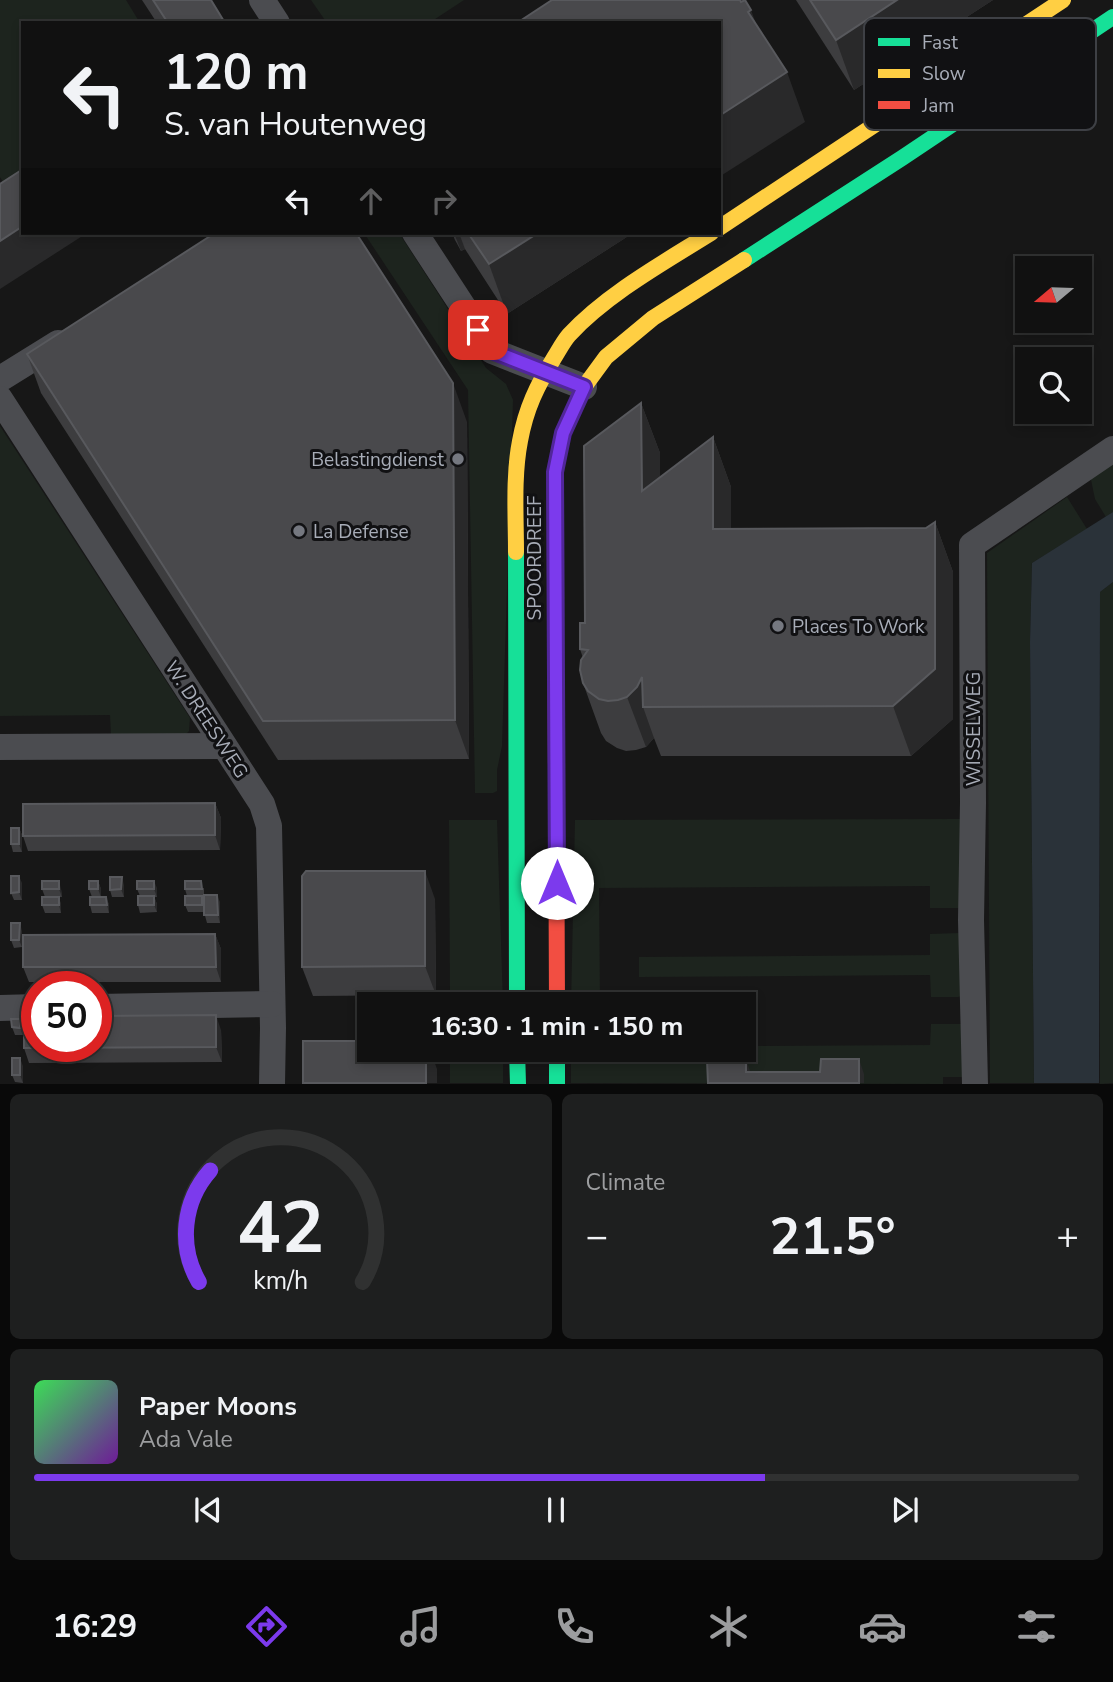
<!DOCTYPE html>
<meta charset="utf-8">
<style>
body{margin:0;font-family:"Nunito Sans",sans-serif;background:#1e1f1f;color:#f1f3f6;height:100vh;display:flex;flex-direction:column;font-size:26px;white-space:nowrap}
*{box-sizing:border-box;margin:0}
p{font-size:23px;color:#9c9d9f}
.icon{flex:none;width:38px;height:38px;fill:none;stroke:currentColor;stroke-width:2;stroke-linecap:round;stroke-linejoin:round}
.map{position:relative;height:1084px;overflow:hidden}
.side{display:flex;flex-direction:column;gap:10px;padding:10px;background:#090909;flex:1}
.side>*{flex:none}
.banner{position:absolute;left:21px;top:21px;width:700px;height:214px;border-radius:0px;box-shadow:0 4px 10px #0003,0 0 0 2px #303131;background:#111;color:#f1f3f6;overflow:hidden}
.needle{width:46px;rotate:251deg}
.controls{position:absolute;left:1015px;top:256px;display:grid;gap:14px}
.controls a{display:grid;place-items:center;width:77px;height:77px;border-radius:0px;background:#111;box-shadow:0 4px 10px #0003,0 0 0 2px #303131;font-size:35px}
.speed{position:absolute;left:21px;top:971px;display:flex;gap:14px;font-size:35px;font-weight:700;text-align:center}
.speed>*{display:grid;place-content:center;width:91px;height:91px;border-radius:50%;background:#111;box-shadow:0 4px 10px #0003,0 0 0 2px #303131;line-height:1}
.speed .limit{border:10px solid #d22;background:#fff;color:#111}
.pin{position:absolute;display:grid;place-items:center;width:60px;height:60px;color:#fff;margin:-30px;border-radius:14px;box-shadow:0 4px 10px #0006}
.me{position:absolute;width:77px;margin:-38px;rotate:0deg;stroke-linejoin:round;filter:drop-shadow(0 0 5px #0008)}
.turn{display:flex;align-items:center;gap:24px;height:147px;padding:0 28px;font-size:32px}
.turn .icon{width:91px;height:91px;stroke-width:2.5}
.turn b{display:block;font-size:49px;line-height:60px}
.lanes{display:flex;align-items:center;height:66px;padding:0 28px;background:#0003;justify-content:center;gap:35px;direction:ltr}
.lanes .off{opacity:.35}
.big{font-size:52px;font-weight:700;line-height:1.1}
.side .tile{flex:1;display:flex;flex-direction:column;justify-content:center;gap:10px;min-width:0;padding:0 24px;border-radius:10px;background:#1e1f1f}
.side .dial{align-items:center;gap:0}
.dial svg{height:182px;overflow:visible;fill:none;stroke:#303131;stroke-width:7;stroke-linecap:round;text-anchor:middle}
.dial text{fill:#f1f3f6;stroke:none}
.song{display:flex;align-items:center;gap:21px}
.cover{width:84px;height:84px;border-radius:10px;background:linear-gradient(135deg,hsl(130 70% 55%),hsl(280 70% 35%))}
.played{height:7px;border-radius:4px;background:linear-gradient(90deg,#7c3aed 70%,#303131 70%)}
.keys{display:flex;justify-content:space-around;direction:ltr}
.heat{display:flex;justify-content:space-between;align-items:center;font-size:38px;direction:ltr}
.side .tiles{flex:1;display:grid;gap:10px;grid-template-columns:1fr 1fr}
.tile:last-child{grid-column:span 2}
.trip{position:absolute;left:357px;top:992px;width:399px;height:70px;border-radius:0px;background:#111;box-shadow:0 4px 10px #0003,0 0 0 2px #303131;font-weight:700;line-height:70px;text-align:center}
.tabs{display:flex;height:112px;justify-content:space-around;align-items:center;background:#070707;color:#9c9d9f}
.tabs .icon{width:49px;height:49px}
.tabs .on{color:#7c3aed}
.tabs b{font-size:32px;color:#f1f3f6}
.map>svg:first-child{display:block}
</style>
<div class="map">
<svg width="1113" height="1084" viewBox="0 0 1113 1084">
<rect width="100%" height="100%" fill="#171717"/>
<g fill="#1d241e">
<polygon points="0,0 126,0 140,23 23,23 23,181 8,190 0,177"/>
<polygon points="311,0 464,0 429,23 327,23"/>
<polygon points="364,233 399,233 486,368 506,384 513,400 502,746 497,770 497,791 493,793 475,793 468,390"/>
<polygon points="0,426 190,718 189,731 186,734 111,735 110,715 0,716"/>
<polygon points="1113,460 1113,512 1106,517 1095,499 1090,475"/>
<polygon points="1067,497 1087,529 1032,563 1030,642 1034,1083 990,1083 987,553"/>
<polygon points="1113,582 1113,1083 1100,1084 1100,592"/>
<polygon points="961,819 962,907 958,908 930,908 930,886 599,888 600,1004 571,1004 575,820"/>
<polygon points="449,820 497,820 503,1004 450,1004"/>
<polygon points="959,933 962,996 958,997 931,997 930,975 639,977 639,957 930,955 930,934"/>
<polygon points="931,1024 962,1024 962,1077 943,1077 943,1084 571,1083 571,1050 600,1050 600,1055 616,1055 616,1050 744,1050 744,1046 930,1045"/>
<rect x="450" y="1050" width="53" height="33"/>
</g>
<polygon fill="#2a3239" points="1113,512 1113,582 1100,592 1099,1083 1034,1083 1030,642 1032,563"/>
<g fill="none" stroke-linecap="round" stroke-linejoin="round">
<g stroke="#4b4c50" stroke-width="26">
<polyline points="262,0 277,23"/>
<polyline points="415,233 492,351 584,387"/>
<polyline points="0,379 58,343"/>
<polyline points="0,399 262,804 269,826 273,1028 272,1084"/>
<polyline points="0,747 224,746"/>
<polyline points="96,1007 272,1004"/>
<polyline points="0,1008 37,1007"/>
<polyline points="975,1084 971,920 973,803 972,545 1113,449"/>
</g>
<g stroke="#16e098" stroke-width="16">
<polyline points="744,260 902,158 1113,17"/>
<polyline points="516,552 517,1004"/>
<polyline points="517,1050 518,1084"/>
<polyline points="557,1050 557,1084"/>
</g>
<g stroke="#ffcf43" stroke-width="16">
<polyline points="719,228 1063,0"/>
<polyline points="555,532 555,472 563,433 584,387 606,357 653,318 744,260"/>
<path d="M516,552c0,-36 -3,-75 4,-111 6,-33 17,-55 34,-83 5,-8 9,-16 15,-23 38,-41 94,-72 142,-102"/>
</g>
<polyline stroke="#f24e42" stroke-width="16" points="555,532 557,1004"/>
</g>
<g fill="#3d3d3f">
<polygon points="142,0 211,0 225,23 157,23"/>
<polygon points="796,0 993,0 854,90"/>
<polygon points="452,233 633,233 507,314 465,249 461,251 455,240"/>
<polygon points="27,354 467,422 469,759 278,760 41,393"/>
<polygon points="641,403 660,453 660,477 713,437 731,487 731,529 926,528 935,522 953,572 953,719 911,756 661,756 654,738 646,747 636,750 626,751 617,748 606,741 601,733 583,683 583,658 580,649 585,623"/>
<polygon points="215,803 221,818 220,850 28,851 23,836"/>
<polygon points="19,828 22,835 22,852 13,852 11,844"/>
<polygon points="98,881 101,889 101,897 109,904 109,913 92,913 90,905 92,897 89,889"/>
<polygon points="22,883 22,900 14,900 11,893"/>
<polygon points="124,885 124,897 112,897 110,890"/>
<polygon points="157,888 157,897 154,897 157,904 157,912 140,913 138,905 140,896 137,889"/>
<polygon points="204,888 204,895 220,902 220,923 207,923 204,912 188,912 185,905 187,896 185,889"/>
<polygon points="42,889 61,889 62,897 59,897 61,905 61,913 45,913 42,905 45,897"/>
<polygon points="435,899 436,995 313,996 302,967"/>
<polygon points="22,931 22,947 14,948 11,940"/>
<polygon points="215,934 221,949 221,982 29,982 23,967"/>
<polygon points="12,1027 23,1027 23,1035 15,1035"/>
<polygon points="221,1030 222,1062 29,1063 24,1048"/>
<polygon points="23,1066 23,1083 15,1082 12,1075"/>
</g>
<g fill="#29292a">
<polygon points="897,0 993,0 854,90 836,40"/>
<polygon points="751,10 769,60 748,12"/>
<polygon points="787,72 805,122 719,177 719,116"/>
<polygon points="23,226 23,233 87,233 0,289 0,241"/>
<polygon points="454,233 459,233 465,249 461,251"/>
<polygon points="538,233 633,233 507,314 489,264"/>
<polygon points="453,383 467,422 469,759 455,720"/>
<polygon points="641,403 660,453 660,540 642,491"/>
<polygon points="713,437 731,487 731,579 713,529"/>
<polygon points="935,522 953,572 953,719 911,756 893,706"/>
<polygon points="642,677 643,707 654,738 646,747 627,697"/>
<polygon points="215,803 221,818 220,850 215,835"/>
<polygon points="19,828 22,835 22,852 19,844"/>
<polygon points="425,871 435,899 436,995 425,966"/>
<polygon points="19,876 22,883 22,900 19,892"/>
<polygon points="122,877 124,885 124,897 121,889"/>
<polygon points="59,881 61,889 62,897 59,889"/>
<polygon points="98,881 101,889 101,897 98,889"/>
<polygon points="154,881 157,888 157,897 154,889"/>
<polygon points="217,895 220,902 220,923 218,915"/>
<polygon points="154,896 157,904 157,912 154,905"/>
<polygon points="59,897 61,905 61,913 59,905"/>
<polygon points="106,897 109,904 109,913 107,905"/>
<polygon points="20,923 22,931 22,947 19,940"/>
<polygon points="215,934 221,949 221,982 216,967"/>
<polygon points="216,1015 221,1030 222,1062 216,1047"/>
<polygon points="20,1019 23,1027 23,1035 20,1028"/>
<polygon points="426,1050 430,1050 437,1069 437,1083 426,1083"/>
<polygon points="20,1058 23,1066 23,1083 20,1075"/>
<polygon points="746,1059 751,1074 746,1072"/>
<polygon points="859,1059 864,1074 864,1083 859,1083"/>
</g>
<g fill="#49494c" stroke="#58595d" stroke-width="2">
<polygon points="153,0 211,0 225,23 168,23"/>
<polygon points="552,0 740,0 741,2 745,0 751,10 748,12 787,72 719,116 719,23 517,23"/>
<polygon points="810,0 897,0 836,40"/>
<polygon points="23,169 23,226 0,241 0,184"/>
<polygon points="215,233 356,233 453,383 455,720 263,721 27,354"/>
<polygon points="468,233 538,233 489,264"/>
<polygon points="641,403 642,491 713,437 713,529 926,528 935,522 935,669 893,706 643,707 642,677 637,687 627,697 618,700 608,701 599,699 588,691 583,683 580,670 581,660 588,650 580,649 580,623 585,623 584,446"/>
<polygon points="215,803 215,835 23,836 23,804"/>
<rect x="11" y="828" width="8" height="16"/>
<polygon points="306,871 425,871 425,966 302,967 302,876"/>
<polygon points="11,876 19,876 19,892 11,893"/>
<polygon points="110,877 122,877 121,889 110,890"/>
<rect x="42" y="881" width="17" height="8"/>
<rect x="89" y="881" width="9" height="8"/>
<rect x="137" y="881" width="17" height="8"/>
<polygon points="185,881 201,881 202,889 185,889"/>
<polygon points="204,895 217,895 218,915 204,915"/>
<rect x="138" y="896" width="16" height="9"/>
<rect x="185" y="896" width="17" height="9"/>
<rect x="42" y="897" width="17" height="8"/>
<polygon points="90,897 106,897 107,905 90,905"/>
<polygon points="11,923 20,923 19,940 11,940"/>
<polygon points="215,934 216,967 23,967 23,935"/>
<polygon points="216,1015 216,1047 24,1048 24,1016 37,1016 37,1046 96,1046 96,1016"/>
<polygon points="11,1019 20,1019 20,1028 12,1027"/>
<polygon points="303,1041 369,1041 369,1050 426,1050 426,1083 303,1083"/>
<rect x="12" y="1058" width="8" height="17"/>
<polygon points="746,1059 746,1072 820,1072 821,1059 859,1059 859,1083 708,1083 707,1060"/>
</g>
<g fill="none" stroke-linecap="round" stroke-linejoin="round">
<g stroke="#51269a" stroke-width="18">
<polyline id="route" points="478,330 492,351 584,387 563,433 555,472 557,883"/>
</g>
<use href="#route" stroke="#7c3aed" stroke-width="12"/>
</g>
<g fill="#757880" stroke="#111113" stroke-width="2.5">
<circle cx="458" cy="459" r="7"/>
<circle cx="299" cy="531" r="7"/>
<circle cx="778" cy="626" r="7"/>
</g>
<g text-anchor="middle" stroke-width="6" stroke-linejoin="round" paint-order="stroke">
<g font-size="19" fill="#a8adb8" stroke="#111113" text-anchor="start">
<text x="444" y="466" text-anchor="end">Belastingdienst</text>
<text x="313" y="538">La Defense</text>
<text x="792" y="633">Places To Work</text>
</g>
<g font-size="19" fill="#a8adb8" stroke="#111113">
<text transform="translate(534 558) rotate(-90)" y="7">SPOORDREEF</text>
<text transform="translate(207 719) rotate(57)" y="7">W. DREESWEG</text>
<text transform="translate(973 729) rotate(-90)" y="7">WISSELWEG</text>
</g>
</g>
<rect x="864" y="18" width="232" height="112" rx="10" fill="#111113" stroke="#3e4045" stroke-width="2"/>
<rect x="878" y="38" width="32" height="8" fill="#16e098"/>
<rect x="878" y="69" width="32" height="9" fill="#ffcf43"/>
<rect x="878" y="101" width="32" height="8" fill="#f24e42"/>
<g font-size="19" fill="#a8adb8">
<text x="922" y="49">Fast</text>
<text x="922" y="80">Slow</text>
<text x="922" y="112">Jam</text>
</g>
</svg>
<div class="controls">
<a><svg class="needle" viewBox="-14 -14 28 28"><path d="M0-13l5 13h-10z" fill="#e53935"/><path d="M0 13l5-13h-10z" fill="#9c9d9f"/></svg></a>
<a><svg class="icon" aria-label="search" viewBox="0 0 24 24"><circle cx="10" cy="10" r="6"/><path d="M15 15l6 6"/></svg></a>
</div>
<div class="speed"><div class="limit">50</div></div>
<div class="pin" style="left:478px;top:330px;background:#d93025"><svg class="icon" aria-label="arrive" viewBox="0 0 24 24"><path d="M6 21V4h12l-3 4 3 4H6"/></svg></div>
<svg class="me" style="left:557px;top:883px" viewBox="-20 -20 40 40"><circle r="19" fill="#fff"/><path d="M0-13L10 11 0 6-10 11z" fill="#7c3aed"/></svg>
<div class="trip">16:30 · 1 min · 150 m</div>
<div class="banner">
<div class="turn"><svg class="icon" aria-label="left" viewBox="0 0 24 24"><path d="M17 20v-9H6M10 6l-5 5 5 5"/></svg><div><b>120 m</b>S. van Houtenweg</div></div>
<div class="lanes"><svg class="icon" aria-label="left" viewBox="0 0 24 24"><path d="M17 20v-9H6M10 6l-5 5 5 5"/></svg><svg class="icon off" aria-label="ahead" viewBox="0 0 24 24"><path d="M12 20V5M6 11l6-6 6 6"/></svg><svg class="icon off" aria-label="right" viewBox="0 0 24 24"><path d="M7 20v-9h11M14 6l5 5-5 5"/></svg></div>
</div>
</div>
<section class="side">
<div class="tiles">
<div class="tile dial"><svg viewBox="0 0 100 80">
<path d="M14 69A42 42 0 1 1 86 69"/>
<path d="M14 69A42 42 0 0 1 19 20" stroke="#7c3aed"/>
<text x="50" y="56" font-size="32" font-weight="700">42</text>
<text x="50" y="72" font-size="11">km/h</text>
</svg></div>
<div class="tile"><p>Climate</p>
<div class="heat"><a>−</a><b class="big">21.5°</b><a>+</a></div>
</div>
<div class="tile">
<div class="song"><i class="cover"></i><div><b>Paper Moons</b><p>Ada Vale</p></div></div>
<div class="played"></div>
<div class="keys"><svg class="icon" aria-label="previous" viewBox="0 0 24 24"><path d="M18 5L8 12l10 7zM5 5v14"/></svg><svg class="icon" aria-label="pause" viewBox="0 0 24 24"><path d="M8 5v14M16 5v14"/></svg><svg class="icon" aria-label="next" viewBox="0 0 24 24"><path d="M6 5l10 7-10 7zM19 5v14"/></svg></div>
</div>
</div>
</section>
<nav class="tabs">
<b>16:29</b>
<svg class="icon on" aria-label="directions" viewBox="0 0 24 24"><path d="M12 3l9 9-9 9-9-9zM9 14v-3h6M13 9l2 2-2 2"/></svg>
<svg class="icon" aria-label="music" viewBox="0 0 24 24"><path d="M9 18V5l10-2v13"/><circle cx="6" cy="18" r="3"/><circle cx="16" cy="16" r="3"/></svg>
<svg class="icon" aria-label="phone" viewBox="0 0 24 24"><path d="M5 4h4l2 5-3 2q2 4 5 5l2-3 5 2v4C11 20 4 13 5 4z"/></svg>
<svg class="icon" aria-label="climate" viewBox="0 0 24 24"><path d="M12 3v18M4 7l16 10M4 17L20 7"/></svg>
<svg class="icon" aria-label="car" viewBox="0 0 24 24"><path d="M5 17H2v-5l4-1 3-4h7l3 4 3 1v5h-3M9 17h6M6 11h13"/><circle cx="7" cy="17" r="2"/><circle cx="17" cy="17" r="2"/></svg>
<svg class="icon" aria-label="filters" viewBox="0 0 24 24"><path d="M4 7h16M4 17h16"/><circle cx="9" cy="7" r="2"/><circle cx="15" cy="17" r="2"/></svg>
</nav>
